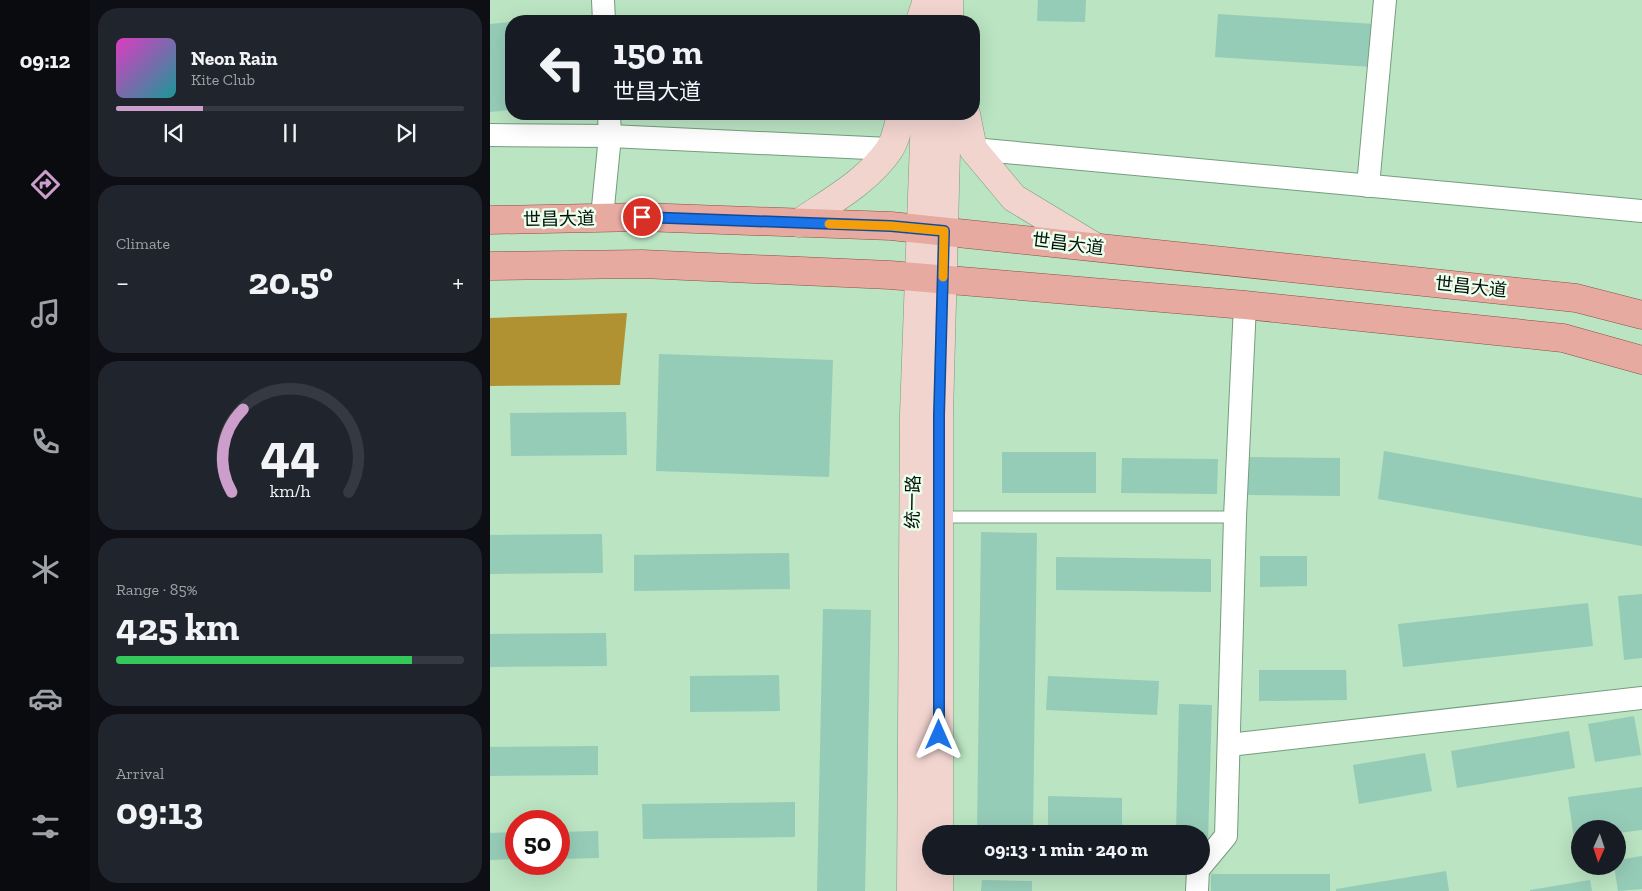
<!DOCTYPE html>
<meta charset="utf-8">
<style>
body{margin:0;font-family:"Zilla Slab","Noto Sans SC",serif;background:#20242c;color:#f1f3f6;height:100vh;display:flex;flex-direction:column;font-size:19px;white-space:nowrap}
*{box-sizing:border-box;margin:0}
p{font-size:16px;color:#9ea1a6}
.icon{flex:none;width:28px;height:28px;fill:none;stroke:currentColor;stroke-width:2;stroke-linecap:round;stroke-linejoin:round}
.map{position:relative;flex:1;overflow:hidden}
.details{display:flex;flex-direction:column;gap:8px;padding:8px;background:#0d0f14;width:400px}
.details>*{flex:none}
.top-card{position:absolute;left:15px;top:15px;width:475px;height:105px;border-radius:20px;box-shadow:0 5px 20px #0002;background:#171b24;color:#f1f3f6;overflow:hidden}
.needle{width:32px;rotate:183deg}
.tools{position:absolute;left:1081px;top:820px;display:grid;gap:10px}
.tools a{display:grid;place-items:center;width:55px;height:55px;border-radius:50%;background:#171b24;box-shadow:0 5px 20px #0002;font-size:25px}
.speed{position:absolute;left:15px;top:810px;display:flex;gap:10px;font-size:25px;font-weight:700;text-align:center}
.speed>*{display:grid;place-content:center;width:65px;height:65px;border-radius:50%;background:#171b24;box-shadow:0 5px 20px #0002;line-height:1}
.speed .limit{border:8px solid #d22;background:#fff;color:#111}
.pin{position:absolute;display:grid;place-items:center;width:42px;height:42px;color:#fff;margin:-21px;border:2px solid #fff;border-radius:50%;box-shadow:0 1px 5px #0007}
.me{position:absolute;width:55px;margin:-28px;rotate:0deg;stroke-linejoin:round;filter:drop-shadow(0 0 4px #0008)}
.turn{display:flex;align-items:center;gap:18px;height:105px;padding:0 25px;font-size:22px}
.turn .icon{width:65px;height:65px;stroke-width:2.5}
.turn b{display:block;font-size:35px;line-height:42px}
.big{font-size:38px;font-weight:700;line-height:1.1}
.details .tile{flex:1;display:flex;flex-direction:column;justify-content:center;gap:8px;min-width:0;padding:0 18px;border-radius:20px;background:#20242c}
.details .dial{align-items:center;gap:0}
.dial svg{height:130px;overflow:visible;fill:none;stroke:#363941;stroke-width:7;stroke-linecap:round;text-anchor:middle}
.dial text{fill:#f1f3f6;stroke:none}
.song{display:flex;align-items:center;gap:15px}
.cover{width:60px;height:60px;border-radius:8px;background:linear-gradient(135deg,hsl(310 70% 55%),hsl(180 70% 35%))}
.played{height:5px;border-radius:2px;background:linear-gradient(90deg,#cc9ecb 25%,#363941 25%)}
.keys{display:flex;justify-content:space-around;direction:ltr}
.heat{display:flex;justify-content:space-between;align-items:center;font-size:28px;direction:ltr}
.charge{height:8px;border-radius:4px;background:linear-gradient(90deg,#34c759 85%,#363941 0)}
.trip{position:absolute;left:432px;top:825px;width:288px;height:50px;border-radius:25px;background:#171b24;box-shadow:0 5px 20px #0002;font-weight:700;line-height:50px;text-align:center}
main{display:flex;flex:1;min-height:0}
.tabs{display:flex;flex-direction:column;width:90px;justify-content:space-around;align-items:center;background:#090b0e;color:#9ea1a6}
.tabs .icon{width:35px;height:35px}
.tabs .current{color:#cc9ecb}
.tabs b{font-size:22px;color:#f1f3f6}
.map>svg:first-child{display:block}
</style>
<main>
<nav class="tabs">
<b>09:12</b>
<svg class="icon current" aria-label="directions" viewBox="0 0 24 24"><path d="M12 3l9 9-9 9-9-9zM9 14v-3h6M13 9l2 2-2 2"/></svg>
<svg class="icon" aria-label="music" viewBox="0 0 24 24"><path d="M9 18V5l10-2v13"/><circle cx="6" cy="18" r="3"/><circle cx="16" cy="16" r="3"/></svg>
<svg class="icon" aria-label="phone" viewBox="0 0 24 24"><path d="M5 4h4l2 5-3 2q2 4 5 5l2-3 5 2v4C11 20 4 13 5 4z"/></svg>
<svg class="icon" aria-label="climate" viewBox="0 0 24 24"><path d="M12 3v18M4 7l16 10M4 17L20 7"/></svg>
<svg class="icon" aria-label="car" viewBox="0 0 24 24"><path d="M5 17H2v-5l4-1 3-4h7l3 4 3 1v5h-3M9 17h6M6 11h13"/><circle cx="7" cy="17" r="2"/><circle cx="17" cy="17" r="2"/></svg>
<svg class="icon" aria-label="filters" viewBox="0 0 24 24"><path d="M4 7h16M4 17h16"/><circle cx="9" cy="7" r="2"/><circle cx="15" cy="17" r="2"/></svg>
</nav>
<section class="details">
<div class="tile">
<div class="song"><i class="cover"></i><div><b>Neon Rain</b><p>Kite Club</p></div></div>
<div class="played"></div>
<div class="keys"><svg class="icon" aria-label="previous" viewBox="0 0 24 24"><path d="M18 5L8 12l10 7zM5 5v14"/></svg><svg class="icon" aria-label="pause" viewBox="0 0 24 24"><path d="M8 5v14M16 5v14"/></svg><svg class="icon" aria-label="next" viewBox="0 0 24 24"><path d="M6 5l10 7-10 7zM19 5v14"/></svg></div>
</div>
<div class="tile"><p>Climate</p>
<div class="heat"><a>−</a><b class="big">20.5°</b><a>+</a></div>
</div>
<div class="tile dial"><svg viewBox="0 0 100 80">
<path d="M14 69A42 42 0 1 1 86 69"/>
<path d="M14 69A42 42 0 0 1 21 18" stroke="#cc9ecb"/>
<text x="50" y="56" font-size="32" font-weight="700">44</text>
<text x="50" y="72" font-size="11">km/h</text>
</svg></div>
<div class="tile"><p>Range · 85%</p><b class="big">425 km</b><div class="charge"></div></div>
<div class="tile"><p>Arrival</p><b class="big">09:13</b></div>
</section>
<div class="map">
<svg width="1152" height="891" viewBox="0 0 1152 891">
<rect width="100%" height="100%" fill="#bae4c2"/>
<polygon fill="#b09233" points="137,313 130,385 0,386 0,318"/>
<g fill="#95ccb8">
<polygon points="548,0 596,0 595,22 547,21"/>
<polygon points="728,14 884,24 882,67 725,57"/>
<polygon points="91,17 92,21 50,21 50,20"/>
<polygon points="21,22 21,110 0,112 0,24"/>
<polygon points="169,354 343,360 339,477 166,471"/>
<polygon points="136,412 137,455 21,456 20,413"/>
<polygon points="894,451 1152,498 1152,546 888,499"/>
<rect x="512" y="452" width="94" height="41"/>
<polygon points="758,457 850,458 850,496 758,495"/>
<polygon points="632,458 728,459 727,494 631,493"/>
<polygon points="491,532 547,533 543,834 487,834"/>
<polygon points="112,534 113,573 0,574 0,535"/>
<polygon points="299,553 300,589 144,591 144,555"/>
<polygon points="770,556 817,556 817,586 770,587"/>
<polygon points="566,557 721,559 721,592 566,590"/>
<polygon points="1152,594 1152,658 1134,660 1128,596"/>
<polygon points="1098,603 1103,646 913,667 908,624"/>
<polygon points="333,609 381,610 375,891 327,891"/>
<polygon points="116,633 117,666 0,667 0,634"/>
<polygon points="769,670 856,670 857,700 769,701"/>
<polygon points="289,675 290,711 200,712 200,676"/>
<polygon points="558,676 669,681 667,715 556,710"/>
<polygon points="689,704 722,705 718,840 711,840 711,834 686,834"/>
<polygon points="1144,716 1151,755 1105,762 1098,724"/>
<polygon points="1079,731 1085,768 967,788 961,751"/>
<polygon points="108,746 108,775 0,776 0,747"/>
<polygon points="935,753 942,791 869,804 863,765"/>
<polygon points="1152,787 1152,830 1128,833 1128,829 1090,829 1090,838 1084,839 1078,797"/>
<polygon points="558,796 632,798 632,828 558,827"/>
<polygon points="305,802 305,837 153,839 152,804"/>
<polygon points="108,831 109,858 69,859 69,832"/>
<polygon points="26,832 26,859 0,860 0,833"/>
<polygon points="1152,856 1152,889 1128,891 1124,866 1128,866 1128,860"/>
<polygon points="956,871 959,891 846,891 846,889"/>
<rect x="721" y="874" width="119" height="17"/>
<polygon points="492,880 542,881 542,891 491,891"/>
<polygon points="1100,880 1102,891 1040,891 1040,890"/>
</g>
<g fill="none" stroke-linecap="round" stroke-linejoin="round">
<g stroke="#759d7e" stroke-width="13">
<polyline id="lane" points="449,517 745,517"/>
</g>
<g stroke="#759d7e" stroke-width="24">
<g id="street">
<polyline points="113,0 114,21"/>
<polyline points="0,135 120,136 400,149"/>
<polyline points="483,149 1152,211"/>
<polyline points="878,186 895,0"/>
<polyline points="112,217 120,136 119,114"/>
<polyline points="739,745 1152,698"/>
<polyline points="711,866 736,836 745,517 755,305"/>
<polyline points="707,891 708,870 711,866"/>
</g>
</g>
<g stroke="#759d7e" stroke-width="29">
<g id="secondary">
<polyline points="430,21 437,0"/>
<polyline points="459,21 459,0"/>
<polyline points="476,114 483,149 524,198 605,247"/>
<path d="M309,223c30,-21 68,-41 90,-73 7,-10 9,-24 12,-36"/>
<polyline points="449,834 449,415 457,114"/>
<polyline points="449,866 449,891"/>
<polyline points="421,891 424,414 435,114"/>
</g>
</g>
<g stroke="#8c4f40" stroke-width="29">
<g id="primary">
<polyline points="0,220 152,217 401,226 1086,298 1152,315"/>
<polyline points="0,266 152,264 400,275 755,305 1073,338 1152,360"/>
</g>
</g>
<use href="#lane" stroke="#fff" stroke-width="11"/>
<use href="#street" stroke="#fff" stroke-width="22"/>
<use href="#secondary" stroke="#f2d4cf" stroke-width="28"/>
<use href="#primary" stroke="#e6aaa0" stroke-width="28"/>
</g>
<g fill="none" stroke-linecap="round" stroke-linejoin="round">
<g stroke="#114b97" stroke-width="12">
<polyline id="route" points="152,217 401,226 454,231 449,415 449,735"/>
</g>
<use href="#route" stroke="#1a73e8" stroke-width="9"/>
<polyline stroke="#f59e0b" stroke-width="9" points="339,224 401,226 454,231 453,277"/>
</g>
<g text-anchor="middle" stroke-width="5" stroke-linejoin="round" paint-order="stroke">
<g font-size="18" fill="#031106" stroke="#eaffed">
<text transform="translate(69 219) rotate(-1)" y="6">世昌大道</text>
<text transform="translate(578 244) rotate(7)" y="6">世昌大道</text>
<text transform="translate(981 287) rotate(6)" y="6">世昌大道</text>
<text transform="translate(423 502) rotate(-89)" y="6">统一路</text>
</g>
</g>
</svg>
<div class="tools">
<a><svg class="needle" viewBox="-14 -14 28 28"><path d="M0-13l5 13h-10z" fill="#e53935"/><path d="M0 13l5-13h-10z" fill="#9ea1a6"/></svg></a>
</div>
<div class="speed"><div class="limit">50</div></div>
<div class="pin" style="left:152px;top:217px;background:#d93025"><svg class="icon" aria-label="arrive" viewBox="0 0 24 24"><path d="M6 21V4h12l-3 4 3 4H6"/></svg></div>
<svg class="me" style="left:449px;top:735px" viewBox="-20 -20 40 40"><path d="M0-17L14 15 0 8-14 15z" fill="#1a73e8" stroke="#fff" stroke-width="4"/></svg>
<div class="trip">09:13 · 1 min · 240 m</div>
<div class="top-card">
<div class="turn"><svg class="icon" aria-label="left" viewBox="0 0 24 24"><path d="M17 20v-9H6M10 6l-5 5 5 5"/></svg><div><b>150 m</b>世昌大道</div></div>
</div>
</div>
</main>
